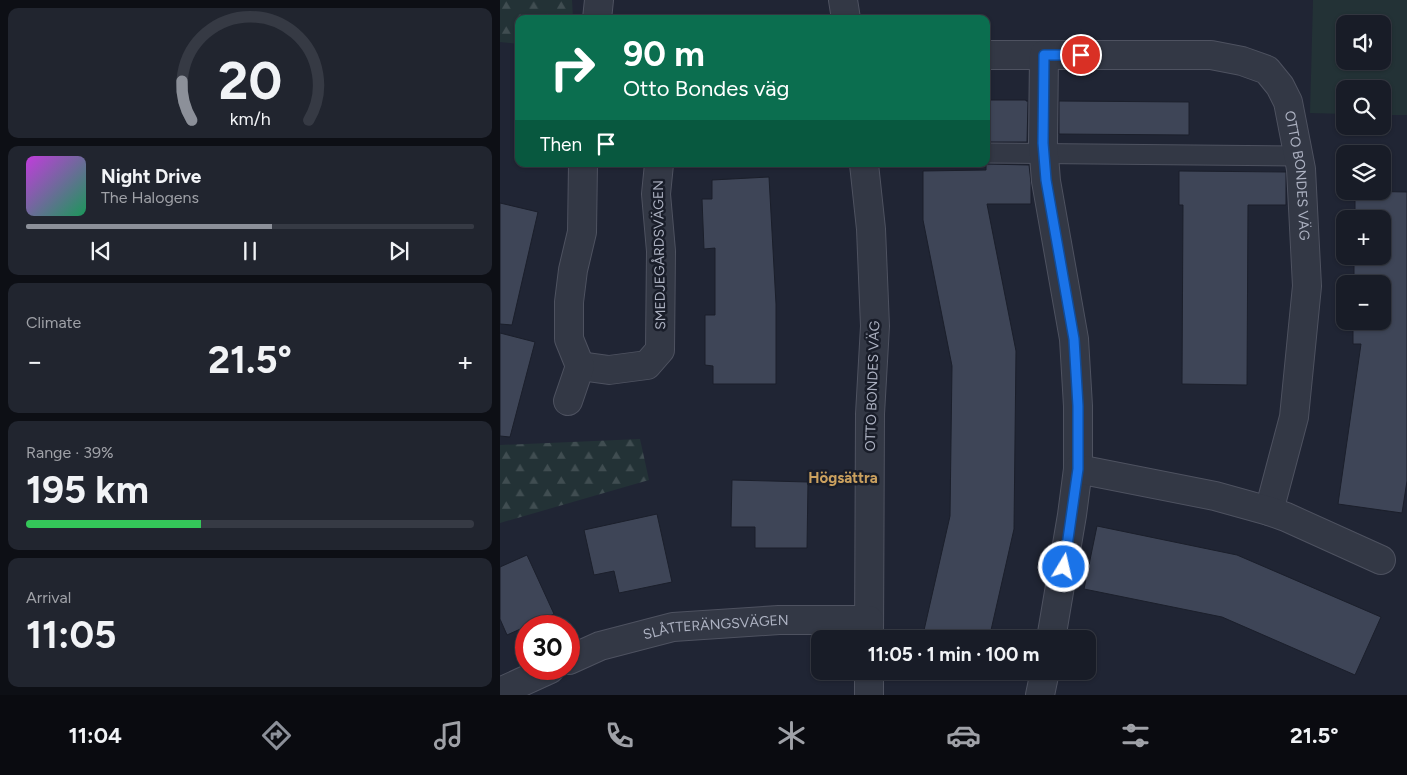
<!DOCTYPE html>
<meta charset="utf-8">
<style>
body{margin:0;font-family:Figtree,sans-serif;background:#21252f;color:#f1f3f6;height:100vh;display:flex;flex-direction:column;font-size:19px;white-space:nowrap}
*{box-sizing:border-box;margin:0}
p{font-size:16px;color:#9fa1a7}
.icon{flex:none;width:28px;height:28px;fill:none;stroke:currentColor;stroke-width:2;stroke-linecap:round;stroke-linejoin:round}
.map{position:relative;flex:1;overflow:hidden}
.details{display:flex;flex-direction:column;gap:8px;padding:8px;background:#0d0f15;width:500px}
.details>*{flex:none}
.top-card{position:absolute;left:15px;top:15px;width:475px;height:152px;border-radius:10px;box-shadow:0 1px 4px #0004,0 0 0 1px #363a44;background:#0b6e4f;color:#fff;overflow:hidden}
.tools{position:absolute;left:836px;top:15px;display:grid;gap:10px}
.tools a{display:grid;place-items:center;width:55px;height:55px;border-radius:10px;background:#181c27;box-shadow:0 1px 4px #0004,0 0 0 1px #363a44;font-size:25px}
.speed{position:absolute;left:15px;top:615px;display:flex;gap:10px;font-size:25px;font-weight:700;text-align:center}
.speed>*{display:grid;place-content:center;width:65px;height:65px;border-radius:50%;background:#181c27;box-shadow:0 1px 4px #0004,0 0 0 1px #363a44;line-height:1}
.speed .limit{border:8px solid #d22;background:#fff;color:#111}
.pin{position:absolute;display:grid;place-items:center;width:42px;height:42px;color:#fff;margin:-21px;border:2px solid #fff;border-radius:50%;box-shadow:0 1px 5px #0007}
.me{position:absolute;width:55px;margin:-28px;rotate:9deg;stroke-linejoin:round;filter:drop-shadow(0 0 4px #0008)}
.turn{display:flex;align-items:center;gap:18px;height:105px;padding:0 25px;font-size:22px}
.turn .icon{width:65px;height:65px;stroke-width:2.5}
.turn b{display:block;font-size:35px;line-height:42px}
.then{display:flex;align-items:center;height:48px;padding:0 25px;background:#0003;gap:10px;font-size:19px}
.big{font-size:38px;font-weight:700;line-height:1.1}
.details .tile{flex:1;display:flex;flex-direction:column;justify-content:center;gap:8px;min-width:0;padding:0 18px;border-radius:10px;background:#21252f}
.details .dial{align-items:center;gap:0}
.dial svg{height:130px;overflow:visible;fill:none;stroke:#363a44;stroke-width:7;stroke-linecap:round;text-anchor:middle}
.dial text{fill:#f1f3f6;stroke:none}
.song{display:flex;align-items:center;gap:15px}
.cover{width:60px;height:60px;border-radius:8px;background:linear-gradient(135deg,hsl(290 70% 55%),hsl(150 70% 35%))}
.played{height:5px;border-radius:2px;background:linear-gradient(90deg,#8c9099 55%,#363a44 55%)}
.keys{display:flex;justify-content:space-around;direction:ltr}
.heat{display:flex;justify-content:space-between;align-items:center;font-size:28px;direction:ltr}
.charge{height:8px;border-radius:4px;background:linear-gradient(90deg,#34c759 39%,#363a44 0)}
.trip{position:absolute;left:311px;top:630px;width:285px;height:50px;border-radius:10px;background:#181c27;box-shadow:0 1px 4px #0004,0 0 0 1px #363a44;font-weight:700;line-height:50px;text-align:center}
.menu{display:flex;height:80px;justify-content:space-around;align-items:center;background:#0a0b10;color:#9fa1a7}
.menu .icon{width:35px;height:35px}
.menu .active{color:#8c9099}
.menu b{font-size:22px;color:#f1f3f6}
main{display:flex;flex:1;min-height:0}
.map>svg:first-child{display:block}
</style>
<main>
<section class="details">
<div class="tile dial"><svg viewBox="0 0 100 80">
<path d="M14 69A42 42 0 1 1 86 69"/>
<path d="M14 69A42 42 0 0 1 8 45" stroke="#8c9099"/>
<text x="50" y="56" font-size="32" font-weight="700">20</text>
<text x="50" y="72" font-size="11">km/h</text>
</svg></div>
<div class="tile">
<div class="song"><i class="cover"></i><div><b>Night Drive</b><p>The Halogens</p></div></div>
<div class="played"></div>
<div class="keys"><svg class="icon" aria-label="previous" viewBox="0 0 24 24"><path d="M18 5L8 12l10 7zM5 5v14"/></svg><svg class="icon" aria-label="pause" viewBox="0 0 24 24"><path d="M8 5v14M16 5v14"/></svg><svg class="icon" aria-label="next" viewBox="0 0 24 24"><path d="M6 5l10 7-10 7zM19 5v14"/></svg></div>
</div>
<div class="tile"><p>Climate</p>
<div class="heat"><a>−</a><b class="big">21.5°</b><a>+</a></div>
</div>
<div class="tile"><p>Range · 39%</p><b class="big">195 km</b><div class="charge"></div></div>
<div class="tile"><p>Arrival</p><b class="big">11:05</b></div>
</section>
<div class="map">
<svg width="907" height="695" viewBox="0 0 907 695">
<defs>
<pattern id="forest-firs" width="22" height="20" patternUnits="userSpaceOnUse" patternTransform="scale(1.25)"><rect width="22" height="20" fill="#233236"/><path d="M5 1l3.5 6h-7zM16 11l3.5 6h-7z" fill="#404d51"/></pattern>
</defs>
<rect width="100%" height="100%" fill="#202534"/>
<g fill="url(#forest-firs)">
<polygon points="0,0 72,0 73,19 19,19 19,44 0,42"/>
<polygon points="140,439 149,480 0,523 0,445"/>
</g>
<path fill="#233236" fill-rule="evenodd" d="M813,0h94v115h-24l-1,-26h-37v25l-35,-1zM845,24h37v37h-37z"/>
<g fill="#3e4557" stroke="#1b1f2b">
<polygon points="486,100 526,100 526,101 528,101 527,142 486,142"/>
<polygon points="559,101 689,102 689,135 559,134"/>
<polygon points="486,164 529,165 531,183 531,204 487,204 516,351 514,529 489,639 422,639 450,516 452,366 423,220 423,171 486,170"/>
<polygon points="679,171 786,172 786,205 748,205 747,385 682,384 683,205 679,205"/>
<polygon points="269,177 276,304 276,384 213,384 213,366 205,365 205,315 215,315 215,248 204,249 202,199 212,199 212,180"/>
<polygon points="855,191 907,192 907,481 902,513 838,504 861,344 853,344 853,321 882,321 882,284 854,284 854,256 882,256 882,219 855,219"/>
<polygon points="0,203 38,212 12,325 0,324"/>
<polygon points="0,333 35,342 10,437 0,436"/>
<polygon points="232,480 308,482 307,548 255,548 255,527 231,527"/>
<polygon points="157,514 172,582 119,593 114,571 94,575 84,530"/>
<polygon points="597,526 737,555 881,617 855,675 722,617 584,589"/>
<polygon points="27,555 54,614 7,635 0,619 0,567"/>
</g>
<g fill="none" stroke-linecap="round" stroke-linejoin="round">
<g stroke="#4e5260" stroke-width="21">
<polyline id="service" points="486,153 798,156"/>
</g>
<g stroke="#4e5260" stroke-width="30">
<g id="minor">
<polyline points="343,0 346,19"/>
<polyline points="97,19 99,0"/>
<path id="s1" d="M486,55h225l31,6 25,9 13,16 8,16 13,67 6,117 -13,131 -25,94"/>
<polyline points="544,55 543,143 546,181 574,339 578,406 578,469 572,515 551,639"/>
<polyline points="364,164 371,229 375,326 370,414 369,639"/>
<polyline points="80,366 109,370 147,365 160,350 161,251 156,194 159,164"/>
<polyline points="68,401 80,366 69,339 69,302 73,270 82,232 83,164"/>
<polyline points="578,469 715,496 769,511 786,517 881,560"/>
<path id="s2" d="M69,660l31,-14 73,-19 106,-7h90"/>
<polyline points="0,692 50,669"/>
<polyline points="369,695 369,671"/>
<polyline points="540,695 545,671"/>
</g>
</g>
<use href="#service" stroke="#333845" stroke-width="19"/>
<use href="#minor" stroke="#333845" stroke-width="28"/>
</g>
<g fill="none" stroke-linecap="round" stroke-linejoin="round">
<g stroke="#114b97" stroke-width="12">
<polyline id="route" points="564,567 578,469 578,406 574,339 546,180 543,143 544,55 581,55"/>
</g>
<use href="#route" stroke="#1a73e8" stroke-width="9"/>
</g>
<g text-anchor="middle" stroke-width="5" stroke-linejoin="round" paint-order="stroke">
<g font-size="14" fill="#adb2c2" stroke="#191d29">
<text dy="5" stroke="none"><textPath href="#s1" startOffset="396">OTTO BONDES VÄG</textPath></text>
<text transform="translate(159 255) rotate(-91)" y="5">SMEDJEGÅRDSVÄGEN</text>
<text transform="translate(372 386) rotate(-88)" y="5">OTTO BONDES VÄG</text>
<text dy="5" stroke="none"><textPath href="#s2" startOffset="152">SLÅTTERÄNGSVÄGEN</textPath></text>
</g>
<g font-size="15" font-weight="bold" fill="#cba15f" stroke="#191d29">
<text x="343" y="483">Högsättra</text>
</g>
</g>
</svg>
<div class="tools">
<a><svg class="icon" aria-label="sound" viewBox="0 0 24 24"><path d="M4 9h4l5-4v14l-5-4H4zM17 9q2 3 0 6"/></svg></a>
<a><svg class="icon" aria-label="search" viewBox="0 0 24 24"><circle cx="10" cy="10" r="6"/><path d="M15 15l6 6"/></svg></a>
<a><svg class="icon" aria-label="layers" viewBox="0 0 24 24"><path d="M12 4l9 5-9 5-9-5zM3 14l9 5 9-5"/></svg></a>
<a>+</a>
<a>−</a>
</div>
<div class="speed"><div class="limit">30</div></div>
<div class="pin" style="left:581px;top:55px;background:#d93025"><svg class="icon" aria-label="arrive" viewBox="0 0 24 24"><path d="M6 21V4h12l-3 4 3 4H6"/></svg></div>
<svg class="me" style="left:564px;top:567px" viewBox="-20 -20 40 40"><circle r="17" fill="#1a73e8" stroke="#fff" stroke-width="3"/><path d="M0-11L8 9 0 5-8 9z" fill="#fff"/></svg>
<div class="trip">11:05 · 1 min · 100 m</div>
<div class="top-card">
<div class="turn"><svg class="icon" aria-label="right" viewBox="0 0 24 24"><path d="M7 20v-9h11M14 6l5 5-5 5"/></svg><div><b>90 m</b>Otto Bondes väg</div></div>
<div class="then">Then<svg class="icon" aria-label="arrive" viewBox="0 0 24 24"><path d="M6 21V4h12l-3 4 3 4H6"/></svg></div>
</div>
</div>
</main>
<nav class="menu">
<b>11:04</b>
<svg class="icon active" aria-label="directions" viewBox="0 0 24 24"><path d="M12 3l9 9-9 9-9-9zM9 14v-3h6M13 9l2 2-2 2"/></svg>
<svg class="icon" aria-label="music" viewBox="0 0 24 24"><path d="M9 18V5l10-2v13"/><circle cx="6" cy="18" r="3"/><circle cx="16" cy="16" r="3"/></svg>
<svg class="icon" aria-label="phone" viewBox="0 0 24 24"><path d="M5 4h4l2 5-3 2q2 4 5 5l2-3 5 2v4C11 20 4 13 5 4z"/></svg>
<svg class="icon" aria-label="climate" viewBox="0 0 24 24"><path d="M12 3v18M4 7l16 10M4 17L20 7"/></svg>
<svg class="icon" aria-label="car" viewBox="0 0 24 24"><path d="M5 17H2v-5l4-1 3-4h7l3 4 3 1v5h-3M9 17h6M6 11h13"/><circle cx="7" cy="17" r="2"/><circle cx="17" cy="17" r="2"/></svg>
<svg class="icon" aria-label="filters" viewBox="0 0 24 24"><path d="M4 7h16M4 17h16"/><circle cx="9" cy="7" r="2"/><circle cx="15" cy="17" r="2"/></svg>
<b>21.5°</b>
</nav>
